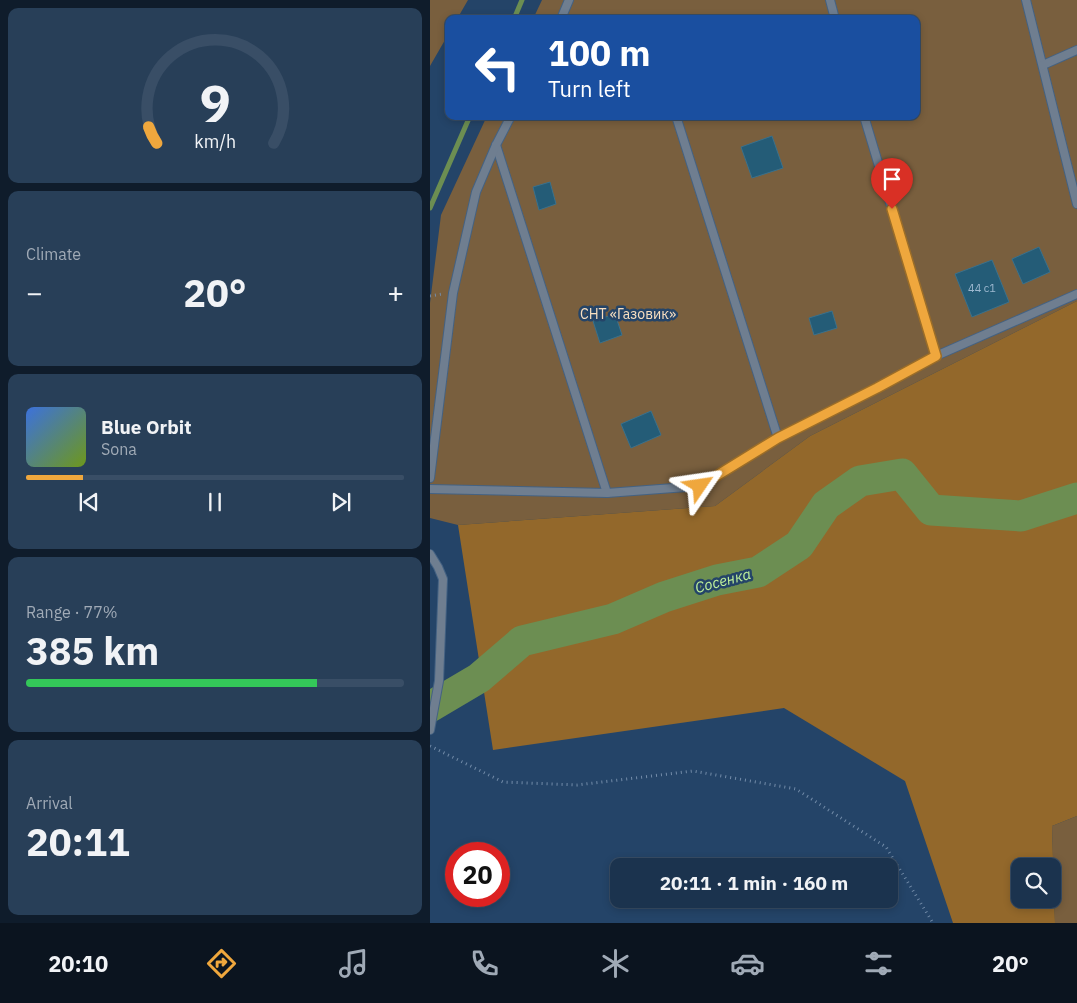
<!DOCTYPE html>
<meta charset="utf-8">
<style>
body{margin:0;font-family:"IBM Plex Sans",sans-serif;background:#283f58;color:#f1f3f6;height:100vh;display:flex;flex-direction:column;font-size:19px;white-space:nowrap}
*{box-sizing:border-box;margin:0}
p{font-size:16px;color:#a0aab6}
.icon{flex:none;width:28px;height:28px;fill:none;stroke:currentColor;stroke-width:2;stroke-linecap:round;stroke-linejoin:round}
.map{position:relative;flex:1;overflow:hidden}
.sheet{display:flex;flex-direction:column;gap:8px;padding:8px;background:#0f1c2b;width:430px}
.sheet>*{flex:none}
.hud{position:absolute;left:15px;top:15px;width:475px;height:105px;border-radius:10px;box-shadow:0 2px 8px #0003,0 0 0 1px #394e66;background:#1a4fa0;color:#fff;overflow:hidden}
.controls{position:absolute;left:581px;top:858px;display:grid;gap:10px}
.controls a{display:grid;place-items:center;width:50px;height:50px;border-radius:10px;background:#1b334e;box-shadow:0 2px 8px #0003,0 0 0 1px #394e66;font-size:25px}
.speed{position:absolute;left:15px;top:842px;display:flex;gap:10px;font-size:25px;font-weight:700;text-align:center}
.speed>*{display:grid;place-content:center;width:65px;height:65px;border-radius:50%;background:#1b334e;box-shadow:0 2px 8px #0003,0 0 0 1px #394e66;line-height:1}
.speed .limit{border:8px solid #d22;background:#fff;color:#111}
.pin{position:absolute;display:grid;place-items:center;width:42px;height:42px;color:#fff;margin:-51px -21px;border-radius:50% 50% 50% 0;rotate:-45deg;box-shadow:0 0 5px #0007}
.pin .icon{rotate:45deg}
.me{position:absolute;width:55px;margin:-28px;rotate:58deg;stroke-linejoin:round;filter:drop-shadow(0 0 4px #0008)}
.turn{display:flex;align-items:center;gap:18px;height:105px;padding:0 20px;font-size:22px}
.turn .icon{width:65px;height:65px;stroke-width:2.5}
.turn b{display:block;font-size:35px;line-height:42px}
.big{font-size:38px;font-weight:700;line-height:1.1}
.sheet .widget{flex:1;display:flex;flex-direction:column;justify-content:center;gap:8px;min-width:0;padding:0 18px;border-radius:10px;background:#283f58}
.sheet .dial{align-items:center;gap:0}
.dial svg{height:130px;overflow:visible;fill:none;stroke:#394e66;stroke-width:7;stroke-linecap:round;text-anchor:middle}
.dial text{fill:#f1f3f6;stroke:none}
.song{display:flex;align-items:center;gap:15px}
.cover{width:60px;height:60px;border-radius:8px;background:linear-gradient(135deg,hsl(220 70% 55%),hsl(80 70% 35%))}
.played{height:5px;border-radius:2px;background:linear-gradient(90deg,#efa73d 15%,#394e66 15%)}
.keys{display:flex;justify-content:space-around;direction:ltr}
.heat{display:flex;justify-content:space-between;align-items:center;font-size:28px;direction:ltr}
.charge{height:8px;border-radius:4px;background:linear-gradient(90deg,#34c759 77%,#394e66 0)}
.trip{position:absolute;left:180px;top:858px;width:288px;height:50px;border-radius:10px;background:#1b334e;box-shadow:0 2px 8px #0003,0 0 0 1px #394e66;font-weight:700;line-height:50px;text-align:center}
.menu{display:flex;height:80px;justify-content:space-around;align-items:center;background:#0b141f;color:#a0aab6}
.menu .icon{width:35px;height:35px}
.menu .active{color:#efa73d}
.menu b{font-size:22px;color:#f1f3f6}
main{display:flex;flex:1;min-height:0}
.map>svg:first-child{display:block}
</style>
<main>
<section class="sheet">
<div class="widget dial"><svg viewBox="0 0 100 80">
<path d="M14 69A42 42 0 1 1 86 69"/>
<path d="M14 69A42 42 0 0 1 9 59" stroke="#efa73d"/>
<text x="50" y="56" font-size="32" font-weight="700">9</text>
<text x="50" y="72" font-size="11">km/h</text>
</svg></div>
<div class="widget"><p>Climate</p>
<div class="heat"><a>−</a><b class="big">20°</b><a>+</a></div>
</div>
<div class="widget">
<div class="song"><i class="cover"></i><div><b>Blue Orbit</b><p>Sona</p></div></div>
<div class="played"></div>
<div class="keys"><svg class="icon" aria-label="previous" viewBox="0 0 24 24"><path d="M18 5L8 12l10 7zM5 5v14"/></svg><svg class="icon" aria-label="pause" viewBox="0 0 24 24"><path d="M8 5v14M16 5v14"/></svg><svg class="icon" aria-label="next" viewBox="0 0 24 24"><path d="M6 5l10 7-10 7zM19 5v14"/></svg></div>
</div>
<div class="widget"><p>Range · 77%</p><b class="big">385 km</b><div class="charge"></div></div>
<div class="widget"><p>Arrival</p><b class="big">20:11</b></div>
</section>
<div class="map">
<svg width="647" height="923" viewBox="0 0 647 923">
<rect width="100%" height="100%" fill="#244468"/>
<g fill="#795f3e">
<polygon points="0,0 38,0 27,19 19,19 19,33 0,66"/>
<polygon points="112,0 647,0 647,301 380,436 285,506 28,525 0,518 0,303 11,215 57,116 486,116 486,19 103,19"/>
<polygon points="647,816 647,923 625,923 622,826"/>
</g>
<path fill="#93682b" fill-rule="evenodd" d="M647,301v515l-25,10 3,97h-102l-48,-142 -121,-73 -291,42 -35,-225 257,-19 95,-70zM590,866h32v33h-32z"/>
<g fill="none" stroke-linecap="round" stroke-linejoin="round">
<g stroke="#6c8e52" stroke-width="5">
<polyline points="84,19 92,0"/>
<polyline points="0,208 40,116"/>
</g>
<polyline stroke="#6c8e52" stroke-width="31" points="0,707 49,678 92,641 183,619 234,597 287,580 328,572 369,545 396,505 430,481 472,474 501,510 591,516 647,498"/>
</g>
<g fill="#245c77" stroke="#3a718c">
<polygon points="342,136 353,168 322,178 311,147"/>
<polygon points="120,182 126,204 109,210 103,187"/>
<polygon points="609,247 620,272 593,284 582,259"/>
<polygon points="562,260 579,302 542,317 525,274"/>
<polygon points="402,311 407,328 384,335 379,318"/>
<polygon points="185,314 192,335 170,343 163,321"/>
<polygon points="221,411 231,435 201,448 191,424"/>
</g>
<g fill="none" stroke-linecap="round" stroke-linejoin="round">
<g stroke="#446283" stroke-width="10">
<g id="lane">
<polyline points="400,0 405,19"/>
<polyline points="596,0 647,204"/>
<polyline points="131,19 139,0"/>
<polyline points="613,65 647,50"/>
<polyline points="246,116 348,438"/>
<polyline points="434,116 506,356"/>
<polyline points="66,145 177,493"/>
<polyline points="0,478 23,293 46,192 66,145 81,116"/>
<polyline points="0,489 177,493 270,486 348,438 447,388 506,356 647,294"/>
<polyline points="0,554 8,567 13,579 9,681 0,730"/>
</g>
</g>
<g stroke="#738ca9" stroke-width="3" stroke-dasharray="1 4" stroke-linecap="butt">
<polyline points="0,296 12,294"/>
<polyline points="0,746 73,782 147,785 263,771 366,789 456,847 503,923"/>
</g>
<use href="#lane" stroke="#6f7e90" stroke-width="8"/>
</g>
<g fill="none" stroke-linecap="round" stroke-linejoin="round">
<g stroke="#9b6d28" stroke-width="12">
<polyline id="route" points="270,486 348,438 447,388 506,356 462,209"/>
</g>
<use href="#route" stroke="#efa73d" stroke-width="9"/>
</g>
<g text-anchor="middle" stroke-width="5" stroke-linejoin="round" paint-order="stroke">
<g font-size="11" fill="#9eb9d0">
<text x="552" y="292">44 с1</text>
</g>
<g font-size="14" fill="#f9dfc0" stroke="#244468">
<text x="198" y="319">СНТ «Газовик»</text>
</g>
<g font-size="15" font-style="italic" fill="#c0f19a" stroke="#244468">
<text transform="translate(293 581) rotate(-15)" y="5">Сосенка</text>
</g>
</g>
</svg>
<div class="controls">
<a><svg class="icon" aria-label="search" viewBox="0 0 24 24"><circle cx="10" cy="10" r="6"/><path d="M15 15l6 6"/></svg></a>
</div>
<div class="speed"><div class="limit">20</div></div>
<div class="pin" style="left:462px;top:209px;background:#d93025"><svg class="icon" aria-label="arrive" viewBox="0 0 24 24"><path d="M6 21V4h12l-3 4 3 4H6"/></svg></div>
<svg class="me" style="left:270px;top:486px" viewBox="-20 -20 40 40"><path d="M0-17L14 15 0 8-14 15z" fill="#efa73d" stroke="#fff" stroke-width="4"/></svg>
<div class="trip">20:11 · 1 min · 160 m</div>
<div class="hud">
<div class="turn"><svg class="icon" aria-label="left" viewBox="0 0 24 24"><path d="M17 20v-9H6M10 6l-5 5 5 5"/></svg><div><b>100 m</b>Turn left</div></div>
</div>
</div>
</main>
<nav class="menu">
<b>20:10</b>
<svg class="icon active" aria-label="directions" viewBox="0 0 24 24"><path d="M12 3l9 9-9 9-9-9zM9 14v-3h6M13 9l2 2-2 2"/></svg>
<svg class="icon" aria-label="music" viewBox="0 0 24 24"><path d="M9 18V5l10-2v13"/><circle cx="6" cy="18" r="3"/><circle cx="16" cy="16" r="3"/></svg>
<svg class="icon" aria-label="phone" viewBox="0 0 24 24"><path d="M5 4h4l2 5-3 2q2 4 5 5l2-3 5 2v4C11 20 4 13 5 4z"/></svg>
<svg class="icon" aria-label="climate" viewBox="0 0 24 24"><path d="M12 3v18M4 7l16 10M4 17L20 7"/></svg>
<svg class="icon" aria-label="car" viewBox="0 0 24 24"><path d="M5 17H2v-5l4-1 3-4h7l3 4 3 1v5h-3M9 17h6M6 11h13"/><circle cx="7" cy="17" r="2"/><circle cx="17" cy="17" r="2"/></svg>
<svg class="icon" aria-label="filters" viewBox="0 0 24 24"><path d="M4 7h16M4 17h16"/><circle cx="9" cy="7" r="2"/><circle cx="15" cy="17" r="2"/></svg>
<b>20°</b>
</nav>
